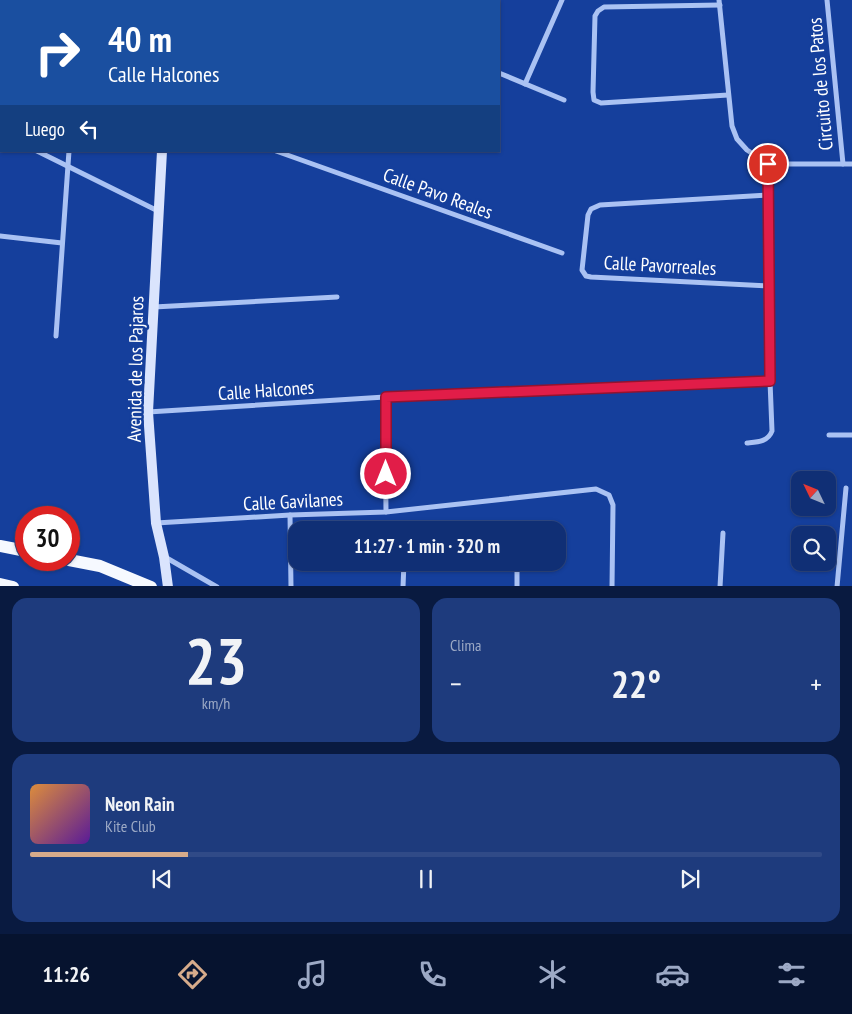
<!DOCTYPE html>
<html lang="es">
<meta charset="utf-8">
<style>
body{margin:0;font-family:"PT Sans Narrow",sans-serif;background:#1e3b7d;color:#f1f3f6;height:100vh;display:flex;flex-direction:column;font-size:19px;white-space:nowrap}
*{box-sizing:border-box;margin:0}
p{font-size:16px;color:#9ca9c5}
.icon{flex:none;width:28px;height:28px;fill:none;stroke:currentColor;stroke-width:2;stroke-linecap:round;stroke-linejoin:round}
.map{position:relative;height:586px;overflow:hidden}
.side{display:flex;flex-direction:column;gap:12px;padding:12px;background:#091a40;flex:1}
.side>*{flex:none}
.banner{position:absolute;left:0px;top:0px;width:500px;height:152px;box-shadow:0 1px 4px #0004,0 0 0 1px #304a87;background:#1a4fa0;color:#fff;overflow:hidden}
.needle{width:32px;rotate:313deg}
.fabs{position:absolute;left:791px;top:471px;display:grid;gap:10px}
.fabs a{display:grid;place-items:center;width:45px;height:45px;border-radius:10px;background:#102f75;box-shadow:0 1px 4px #0004,0 0 0 1px #304a87;font-size:25px}
.speed{position:absolute;left:15px;top:506px;display:flex;gap:10px;font-size:25px;font-weight:700;text-align:center}
.speed>*{display:grid;place-content:center;width:65px;height:65px;border-radius:50%;background:#102f75;box-shadow:0 1px 4px #0004,0 0 0 1px #304a87;line-height:1}
.speed .limit{border:8px solid #d22;background:#fff;color:#111}
.pin{position:absolute;display:grid;place-items:center;width:42px;height:42px;color:#fff;margin:-21px;border:2px solid #fff;border-radius:50%;box-shadow:0 1px 5px #0007}
.me{position:absolute;width:55px;margin:-28px;rotate:0deg;stroke-linejoin:round;filter:drop-shadow(0 0 4px #0008)}
.turn{display:flex;align-items:center;gap:18px;height:105px;padding:0 25px;font-size:22px}
.turn .icon{width:65px;height:65px;stroke-width:2.5}
.turn b{display:block;font-size:35px;line-height:42px}
.then{display:flex;align-items:center;height:48px;padding:0 25px;background:#0003;gap:10px;font-size:19px}
.big{font-size:38px;font-weight:600;line-height:1.1}
.side .tile{flex:1;display:flex;flex-direction:column;justify-content:center;gap:8px;min-width:0;padding:0 18px;border-radius:15px;background:#1e3b7d}
.side .dial{align-items:center;gap:0}
.dial b{font-size:65px;line-height:1}
.song{display:flex;align-items:center;gap:15px}
.cover{width:60px;height:60px;border-radius:8px;background:linear-gradient(135deg,hsl(30 70% 55%),hsl(270 70% 35%))}
.played{height:5px;border-radius:2px;background:linear-gradient(90deg,#d6ab8b 20%,#304a87 20%)}
.keys{display:flex;justify-content:space-around;direction:ltr}
.heat{display:flex;justify-content:space-between;align-items:center;font-size:28px;direction:ltr}
.side .tiles{flex:1;display:grid;gap:12px;grid-template-columns:1fr 1fr}
.tile:last-child{grid-column:span 2}
.trip{position:absolute;left:288px;top:521px;width:278px;height:50px;border-radius:15px;background:#102f75;box-shadow:0 1px 4px #0004,0 0 0 1px #304a87;font-weight:600;line-height:50px;text-align:center}
.dock{display:flex;height:80px;justify-content:space-around;align-items:center;background:#06132f;color:#9ca9c5}
.dock .icon{width:35px;height:35px}
.dock .current{color:#d6ab8b}
.dock b{font-size:22px;color:#f1f3f6}
.map>svg:first-child{display:block}
</style>
<div class="map">
<svg width="852" height="587" viewBox="0 0 852 587">
<rect width="100%" height="100%" fill="#153f9c"/>
<g fill="none" stroke-linecap="round" stroke-linejoin="round">
<g stroke="#aac2f3" stroke-width="5">
<polyline points="321,0 324,1"/>
<polyline points="719,0 732,126 737,139 747,150 768,164 852,164"/>
<polyline points="827,0 843,164"/>
<polyline points="379,1 380,0"/>
<polyline points="472,1 473,0"/>
<polyline points="720,5 604,7 598,11 595,16 593,92 594,100 601,103 728,95"/>
<polyline points="0,31 1,32"/>
<polyline points="499,73 564,100"/>
<polyline points="525,84 562,0"/>
<polyline points="0,132 1,133"/>
<polyline points="37,151 158,211"/>
<polyline points="276,151 562,253"/>
<polyline points="768,195 600,205 591,209 588,215 582,270 586,276 591,277 770,286"/>
<polyline points="0,236 62,243"/>
<polyline points="154,307 337,297"/>
<polyline points="56,336 69,151"/>
<polyline points="385,397 386,512"/>
<polyline points="148,412 385,397 770,381"/>
<polyline points="829,435 852,435"/>
<path d="M747,443c10,-1 21,-1 25,-12l-2,-50 -2,-217"/>
<polyline points="290,515 291,587"/>
<polyline points="156,523 290,515 386,512 596,489 609,495 613,505 612,587"/>
<polyline points="165,557 217,587"/>
<polyline points="403,587 404,562"/>
<polyline points="517,587 517,562"/>
<polyline points="720,587 723,533"/>
<polyline points="837,587 846,488"/>
</g>
<g stroke="#dae4fd" stroke-width="10">
<polyline points="171,1 171,0"/>
<polyline points="162,151 148,412 156,523 164,557 168,587"/>
</g>
<g stroke="#f6f9ff" stroke-width="12">
<polyline points="0,546 26,551"/>
<polyline points="69,560 100,566 151,587"/>
<polyline points="0,584 13,587"/>
</g>
</g>
<g fill="none" stroke-linecap="round" stroke-linejoin="round">
<g stroke="#92132f" stroke-width="12">
<polyline id="route" points="386,474 386,397 770,381 768,164"/>
</g>
<use href="#route" stroke="#e11d48" stroke-width="9"/>
</g>
<g text-anchor="middle" stroke-width="5" stroke-linejoin="round" paint-order="stroke">
<g font-size="19" fill="#fff" stroke="#153f9c">
<text transform="translate(820 84) rotate(-95)" y="7">Circuito de los Patos</text>
<text transform="translate(438 193) rotate(20)" y="7">Calle Pavo Reales</text>
<text transform="translate(660 265) rotate(3)" y="7">Calle Pavorreales</text>
<text transform="translate(135 369) rotate(-89)" y="7">Avenida de los Pajaros</text>
<text transform="translate(266 390) rotate(-4)" y="7">Calle Halcones</text>
<text transform="translate(293 501) rotate(-3)" y="7">Calle Gavilanes</text>
</g>
</g>
</svg>
<div class="fabs">
<a><svg class="needle" viewBox="-14 -14 28 28"><path d="M0-13l5 13h-10z" fill="#e53935"/><path d="M0 13l5-13h-10z" fill="#9ca9c5"/></svg></a>
<a><svg class="icon" aria-label="search" viewBox="0 0 24 24"><circle cx="10" cy="10" r="6"/><path d="M15 15l6 6"/></svg></a>
</div>
<div class="speed"><div class="limit">30</div></div>
<div class="pin" style="left:768px;top:164px;background:#d93025"><svg class="icon" aria-label="arrive" viewBox="0 0 24 24"><path d="M6 21V4h12l-3 4 3 4H6"/></svg></div>
<svg class="me" style="left:386px;top:474px" viewBox="-20 -20 40 40"><circle r="17" fill="#e11d48" stroke="#fff" stroke-width="3"/><path d="M0-11L8 9 0 5-8 9z" fill="#fff"/></svg>
<div class="trip">11:27 · 1 min · 320 m</div>
<div class="banner">
<div class="turn"><svg class="icon" aria-label="right" viewBox="0 0 24 24"><path d="M7 20v-9h11M14 6l5 5-5 5"/></svg><div><b>40 m</b>Calle Halcones</div></div>
<div class="then">Luego<svg class="icon" aria-label="left" viewBox="0 0 24 24"><path d="M17 20v-9H6M10 6l-5 5 5 5"/></svg></div>
</div>
</div>
<section class="side">
<div class="tiles">
<div class="tile dial"><b>23</b><p>km/h</p></div>
<div class="tile"><p>Clima</p>
<div class="heat"><a>−</a><b class="big">22°</b><a>+</a></div>
</div>
<div class="tile">
<div class="song"><i class="cover"></i><div><b>Neon Rain</b><p>Kite Club</p></div></div>
<div class="played"></div>
<div class="keys"><svg class="icon" aria-label="previous" viewBox="0 0 24 24"><path d="M18 5L8 12l10 7zM5 5v14"/></svg><svg class="icon" aria-label="pause" viewBox="0 0 24 24"><path d="M8 5v14M16 5v14"/></svg><svg class="icon" aria-label="next" viewBox="0 0 24 24"><path d="M6 5l10 7-10 7zM19 5v14"/></svg></div>
</div>
</div>
</section>
<nav class="dock">
<b>11:26</b>
<svg class="icon current" aria-label="directions" viewBox="0 0 24 24"><path d="M12 3l9 9-9 9-9-9zM9 14v-3h6M13 9l2 2-2 2"/></svg>
<svg class="icon" aria-label="music" viewBox="0 0 24 24"><path d="M9 18V5l10-2v13"/><circle cx="6" cy="18" r="3"/><circle cx="16" cy="16" r="3"/></svg>
<svg class="icon" aria-label="phone" viewBox="0 0 24 24"><path d="M5 4h4l2 5-3 2q2 4 5 5l2-3 5 2v4C11 20 4 13 5 4z"/></svg>
<svg class="icon" aria-label="climate" viewBox="0 0 24 24"><path d="M12 3v18M4 7l16 10M4 17L20 7"/></svg>
<svg class="icon" aria-label="car" viewBox="0 0 24 24"><path d="M5 17H2v-5l4-1 3-4h7l3 4 3 1v5h-3M9 17h6M6 11h13"/><circle cx="7" cy="17" r="2"/><circle cx="17" cy="17" r="2"/></svg>
<svg class="icon" aria-label="filters" viewBox="0 0 24 24"><path d="M4 7h16M4 17h16"/><circle cx="9" cy="7" r="2"/><circle cx="15" cy="17" r="2"/></svg>
</nav>
